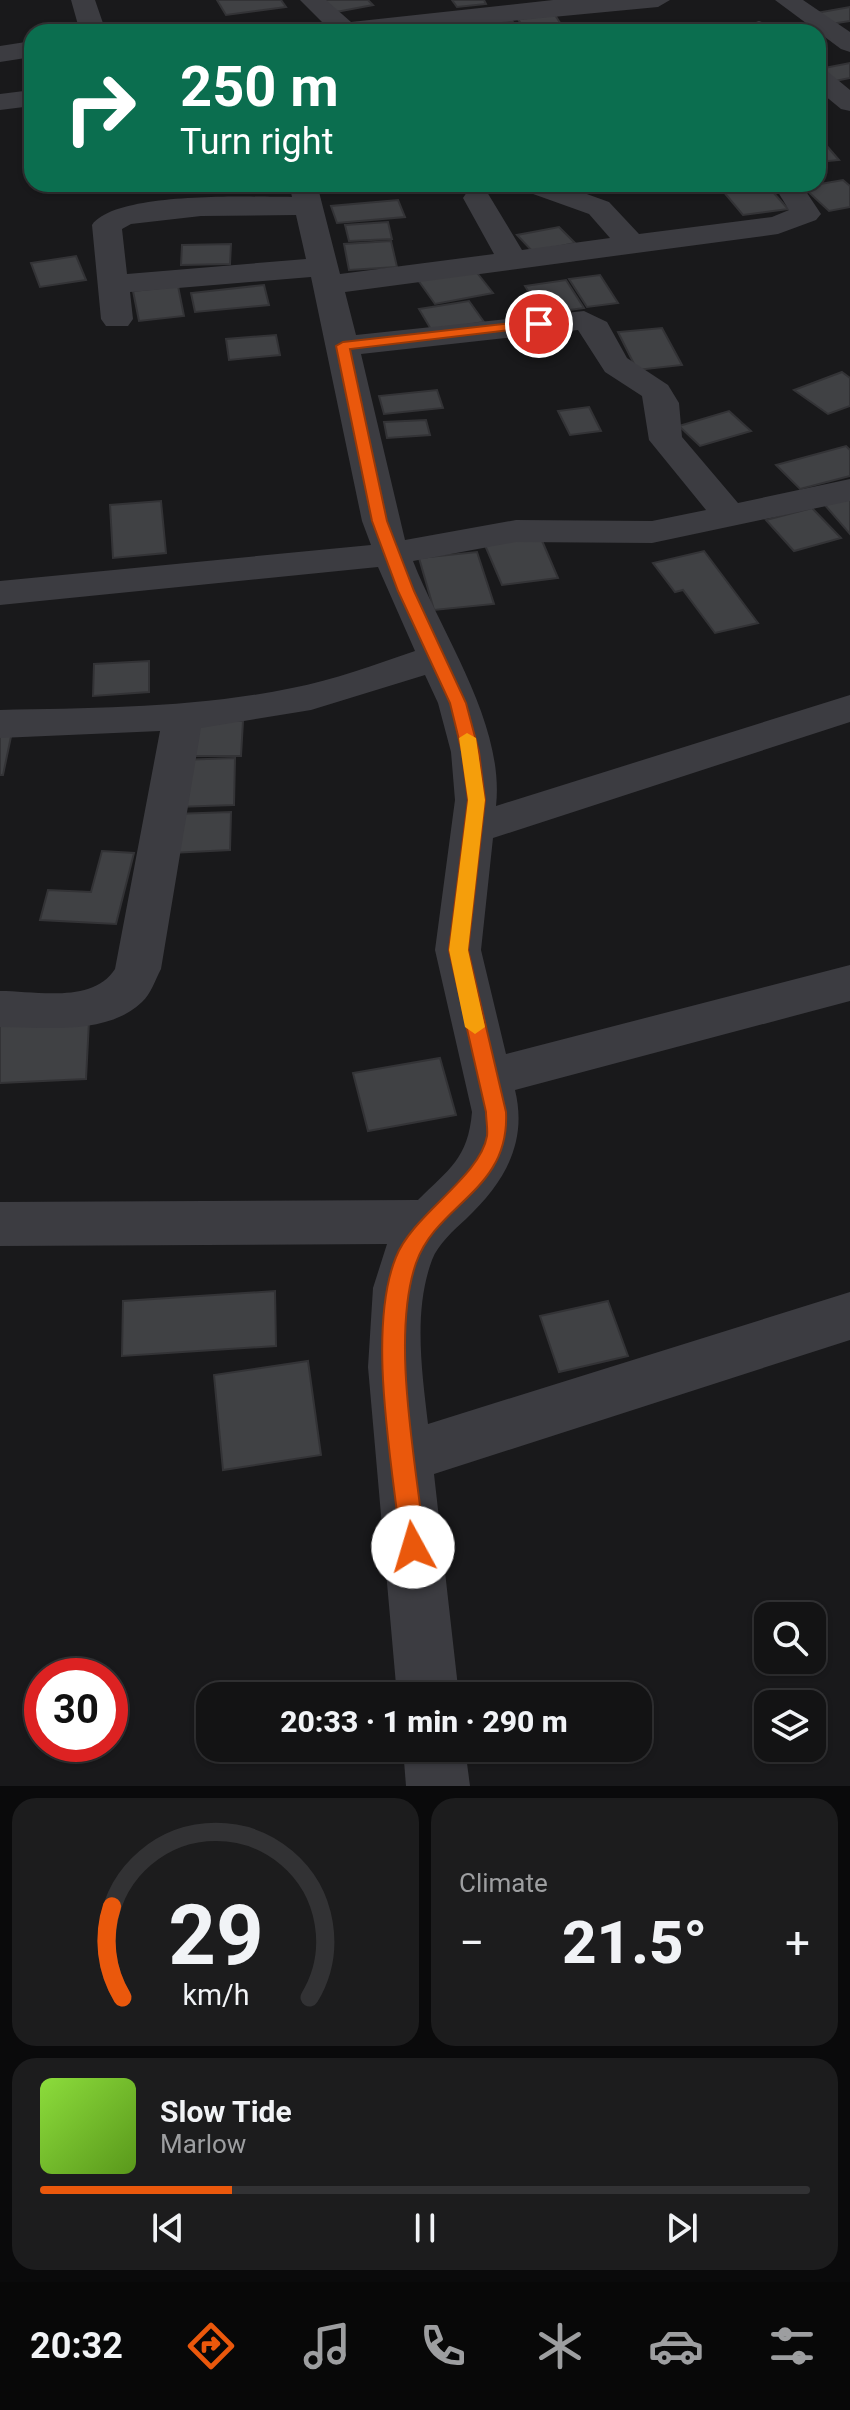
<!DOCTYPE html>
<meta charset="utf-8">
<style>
body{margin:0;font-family:Roboto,sans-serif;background:#1c1c1d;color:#f1f3f6;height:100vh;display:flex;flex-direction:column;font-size:30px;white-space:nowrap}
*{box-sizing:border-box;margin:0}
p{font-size:26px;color:#9d9ea0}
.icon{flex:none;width:44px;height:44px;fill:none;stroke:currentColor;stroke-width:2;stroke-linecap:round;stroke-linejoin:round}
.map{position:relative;height:1786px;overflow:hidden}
.sheet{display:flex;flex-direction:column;gap:12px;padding:12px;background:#0a0a0b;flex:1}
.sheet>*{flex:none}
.hud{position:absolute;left:24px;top:24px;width:802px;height:168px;border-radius:24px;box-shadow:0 2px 6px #0004,0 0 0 2px #323234;background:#0b6e4f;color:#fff;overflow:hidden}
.controls{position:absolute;left:754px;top:1602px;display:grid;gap:16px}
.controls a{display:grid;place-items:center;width:72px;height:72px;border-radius:16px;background:#131314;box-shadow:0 2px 6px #0004,0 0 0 2px #323234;font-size:40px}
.speed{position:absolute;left:24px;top:1658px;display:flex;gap:16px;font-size:40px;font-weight:700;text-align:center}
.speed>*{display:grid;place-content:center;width:104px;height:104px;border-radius:50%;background:#131314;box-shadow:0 2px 6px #0004,0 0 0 2px #323234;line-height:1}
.speed .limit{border:12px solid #d22;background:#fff;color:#111}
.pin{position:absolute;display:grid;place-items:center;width:68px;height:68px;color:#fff;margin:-34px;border:4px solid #fff;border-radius:50%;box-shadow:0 2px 8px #0007}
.me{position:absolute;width:88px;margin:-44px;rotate:354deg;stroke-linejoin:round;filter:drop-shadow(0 0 6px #0008)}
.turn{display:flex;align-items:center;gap:28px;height:168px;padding:0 24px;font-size:36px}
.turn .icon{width:104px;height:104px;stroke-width:2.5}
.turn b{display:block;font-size:56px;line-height:68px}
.big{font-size:60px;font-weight:800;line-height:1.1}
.sheet .tile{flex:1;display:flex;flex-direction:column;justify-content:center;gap:12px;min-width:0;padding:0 28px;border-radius:24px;background:#1c1c1d}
.sheet .dial{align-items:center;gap:0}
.dial svg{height:208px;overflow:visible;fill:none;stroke:#323234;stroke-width:7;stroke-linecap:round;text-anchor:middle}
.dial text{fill:#f1f3f6;stroke:none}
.song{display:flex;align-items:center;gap:24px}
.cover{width:96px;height:96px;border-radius:12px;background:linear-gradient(135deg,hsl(90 70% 55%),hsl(90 70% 35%))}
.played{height:8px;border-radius:4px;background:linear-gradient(90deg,#ea580c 25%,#323234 25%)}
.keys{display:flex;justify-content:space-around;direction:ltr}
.heat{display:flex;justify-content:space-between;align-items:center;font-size:44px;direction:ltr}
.sheet .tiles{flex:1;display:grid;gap:12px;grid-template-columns:1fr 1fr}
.tile:last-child{grid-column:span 2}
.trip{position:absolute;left:196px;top:1682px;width:456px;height:80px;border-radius:24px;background:#131314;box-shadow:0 2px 6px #0004,0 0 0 2px #323234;font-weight:800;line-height:80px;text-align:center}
.tab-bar{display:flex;height:128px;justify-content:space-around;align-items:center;background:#080808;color:#9d9ea0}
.tab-bar .icon{width:56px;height:56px}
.tab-bar .active{color:#ea580c}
.tab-bar b{font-size:36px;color:#f1f3f6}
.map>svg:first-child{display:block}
</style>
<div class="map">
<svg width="850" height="1786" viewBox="0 0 850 1786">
<rect width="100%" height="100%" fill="#19191b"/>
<g fill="#404144" stroke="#333336" stroke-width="2">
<polygon points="217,0 281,0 286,7 226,15"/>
<polygon points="317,0 368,0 373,5 331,13"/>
<polygon points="452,0 484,0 486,4 457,7"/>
<polygon points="850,7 850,21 831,24 816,13"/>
<polygon points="555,15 566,32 526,32 518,19"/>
<polygon points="457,20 466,32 423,32 418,26"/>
<polygon points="512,21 521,32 471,32 467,27"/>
<polygon points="275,23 282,32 223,30"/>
<polygon points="850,63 850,78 835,81 819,69"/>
<polygon points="818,138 820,138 839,160 818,162"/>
<polygon points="843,180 850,186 850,207 829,211 803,187"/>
<polygon points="717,184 766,184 788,209 743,215"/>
<polygon points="398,200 405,217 337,223 331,206"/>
<polygon points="388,222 392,239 349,241 345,225"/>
<polygon points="559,227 575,243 533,252 517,235"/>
<polygon points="391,241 397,267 349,270 344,244"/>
<polygon points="231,244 230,264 181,265 182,245"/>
<polygon points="76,256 86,280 40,287 31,263"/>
<polygon points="474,269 493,293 435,304 418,280"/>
<polygon points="600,275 618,303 587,307 569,279"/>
<polygon points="566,280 584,308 542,314 525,286"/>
<polygon points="264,285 269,305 195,312 191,293"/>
<polygon points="178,286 184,316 139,321 133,291"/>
<polygon points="469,301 484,322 432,331 419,309"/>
<polygon points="662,328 682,365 637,370 618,332"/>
<polygon points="276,335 280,355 229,360 226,339"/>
<polygon points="842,372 850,378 850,406 828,414 794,390"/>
<polygon points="437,390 443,408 384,414 379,396"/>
<polygon points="589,407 601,431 570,435 558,411"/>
<polygon points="729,411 751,431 700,446 679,426"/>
<polygon points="426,420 430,435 387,438 384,422"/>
<polygon points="846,446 850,450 850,476 800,489 776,465"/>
<polygon points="850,498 850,534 824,504"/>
<polygon points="161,501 166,553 113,558 110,505"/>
<polygon points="812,508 841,538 794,551 766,520"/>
<polygon points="540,536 558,578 502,585 484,543"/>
<polygon points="704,551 758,623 715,633 683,590 675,592 653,563"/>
<polygon points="477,552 494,604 434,610 419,558"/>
<polygon points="149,661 149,692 93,696 94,664"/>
<polygon points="192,721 243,721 241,756 188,756"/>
<polygon points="0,727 13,727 3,775 0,775"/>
<polygon points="235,758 234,805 176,807 179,760"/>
<polygon points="231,812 230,850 171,853 173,814"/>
<polygon points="102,851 134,853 116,924 40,920 48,890 91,892"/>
<polygon points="89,1021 86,1079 0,1083 0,1026"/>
<polygon points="440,1058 456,1115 368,1131 353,1073"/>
<polygon points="275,1291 276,1346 122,1356 123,1301"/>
<polygon points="608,1301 628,1356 559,1372 540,1316"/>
<polygon points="308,1361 321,1455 223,1470 214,1375"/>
</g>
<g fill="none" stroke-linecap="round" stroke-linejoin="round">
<g fill="#3c3c41" fill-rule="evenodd">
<polygon points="71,0 95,0 106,32 80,32"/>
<polygon points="300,0 326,0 351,22 553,0 670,0 658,7 397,32 332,32"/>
<polygon points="775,0 803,0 850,32 850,52 841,49"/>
<polygon points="759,21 768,24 776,32 748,32 750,24"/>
<polygon points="32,41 32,57 0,62 0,46"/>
<polygon points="818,69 827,71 850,90 850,111 841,109 818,90"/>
<polygon points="32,90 32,106 0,110 0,94"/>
<path d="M289,184h28l23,90 154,-20 -31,-56 4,-6h20l35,58 88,-12 -21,-24 -67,-24 -4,-6h41l50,18 30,32 133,-17 17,-7 -16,-26h28l20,30 -5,6 -38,14 -433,58 11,43 228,-24 23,11 20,36 41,27 11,18 3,34 56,66 112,-24v22l-198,42 -136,-1 -103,19c29,74 92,163 83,245l354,-111v27l-357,116 -12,112 25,104 344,-89v36l-335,89c13,53 -11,93 -49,129 -12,11 -28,25 -34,41 -19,51 -10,112 -4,164l422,-132v48l-416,134 25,222h-62l-29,-329 5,-79 14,-44 -387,2v-44l418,-2c31,-31 50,-41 54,-88l-37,-162 20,-150 -4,-48 -13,-49 -13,-28 -114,35 -110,18 -40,241c-6,11 -10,25 -19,33 -36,34 -97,25 -142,25v-36c35,0 93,13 115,-22l45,-238 -160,7v-28c97,-2 196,-2 292,-22 42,-8 82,-23 123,-37l-37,-84 -378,38v-24l371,-36 -9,-24 -51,-244 -181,15 3,27 -5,7h-22l-5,-7 -9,-94c24,-34 159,-28 200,-28zM296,215l10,44 -179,15 -5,-45 9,-5 70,-8zM578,330l27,42 37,24 7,44 57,70 -54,11 -136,-1 -111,20 -44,-186z"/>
<polygon points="403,1748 465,1748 470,1786 406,1786"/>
</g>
</g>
<path fill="#ea580c" stroke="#983908" stroke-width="2" d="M539,320l7,4 -2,2 -194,23 37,172 27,70 52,112 13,49 6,48 -17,150 38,162c4,79 -69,91 -90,151 -26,76 1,204 9,284l-3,8 -9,4 -8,-4 -4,-8c-8,-80 -35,-216 -5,-290 17,-43 84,-80 91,-121 1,-7 -1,-16 -1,-24l-37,-162 19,-150 -6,-48 -12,-49 -52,-112 -26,-70 -36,-175 7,-4z"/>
<polygon fill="#f59e0b" points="467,733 476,738 485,800 468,950 485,1027 475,1034 465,1027 449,950 468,800 459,738"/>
</svg>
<div class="controls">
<a><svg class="icon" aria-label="search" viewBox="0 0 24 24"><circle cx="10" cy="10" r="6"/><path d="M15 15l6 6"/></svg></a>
<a><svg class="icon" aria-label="layers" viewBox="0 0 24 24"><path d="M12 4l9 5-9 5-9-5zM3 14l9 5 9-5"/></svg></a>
</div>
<div class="speed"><div class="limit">30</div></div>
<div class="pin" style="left:539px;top:324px;background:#d93025"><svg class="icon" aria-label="arrive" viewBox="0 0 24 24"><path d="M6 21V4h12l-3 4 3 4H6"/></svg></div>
<svg class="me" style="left:413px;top:1547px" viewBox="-20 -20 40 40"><circle r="19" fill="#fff"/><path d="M0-13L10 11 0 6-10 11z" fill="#ea580c"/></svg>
<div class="trip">20:33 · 1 min · 290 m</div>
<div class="hud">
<div class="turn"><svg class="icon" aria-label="right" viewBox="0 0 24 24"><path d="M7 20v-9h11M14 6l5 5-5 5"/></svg><div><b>250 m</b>Turn right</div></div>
</div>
</div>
<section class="sheet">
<div class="tiles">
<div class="tile dial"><svg viewBox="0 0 100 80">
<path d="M14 69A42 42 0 1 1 86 69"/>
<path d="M14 69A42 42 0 0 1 10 34" stroke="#ea580c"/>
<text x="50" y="56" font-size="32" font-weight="700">29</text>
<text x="50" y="72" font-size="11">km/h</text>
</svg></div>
<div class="tile"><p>Climate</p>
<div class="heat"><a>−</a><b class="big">21.5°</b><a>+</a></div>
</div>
<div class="tile">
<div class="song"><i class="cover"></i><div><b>Slow Tide</b><p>Marlow</p></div></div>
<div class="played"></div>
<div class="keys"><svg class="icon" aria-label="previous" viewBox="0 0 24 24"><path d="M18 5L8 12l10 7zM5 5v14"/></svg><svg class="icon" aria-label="pause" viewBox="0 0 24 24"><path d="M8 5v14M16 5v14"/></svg><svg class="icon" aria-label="next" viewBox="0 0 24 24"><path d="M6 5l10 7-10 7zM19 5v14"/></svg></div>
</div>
</div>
</section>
<nav class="tab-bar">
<b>20:32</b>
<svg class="icon active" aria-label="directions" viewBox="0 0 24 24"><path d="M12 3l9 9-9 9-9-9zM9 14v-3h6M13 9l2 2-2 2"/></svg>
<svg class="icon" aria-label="music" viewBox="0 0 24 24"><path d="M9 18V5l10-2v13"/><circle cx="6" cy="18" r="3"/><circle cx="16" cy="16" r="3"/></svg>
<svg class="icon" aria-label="phone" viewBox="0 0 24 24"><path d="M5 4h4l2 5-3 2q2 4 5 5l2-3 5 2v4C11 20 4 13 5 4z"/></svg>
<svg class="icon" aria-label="climate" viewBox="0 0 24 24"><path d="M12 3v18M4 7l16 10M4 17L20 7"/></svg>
<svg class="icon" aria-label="car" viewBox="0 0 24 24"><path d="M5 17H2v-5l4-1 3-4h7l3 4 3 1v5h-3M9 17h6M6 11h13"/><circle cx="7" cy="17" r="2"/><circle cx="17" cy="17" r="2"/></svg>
<svg class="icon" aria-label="filters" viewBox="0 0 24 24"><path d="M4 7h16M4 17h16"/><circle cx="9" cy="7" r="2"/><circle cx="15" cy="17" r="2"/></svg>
</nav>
